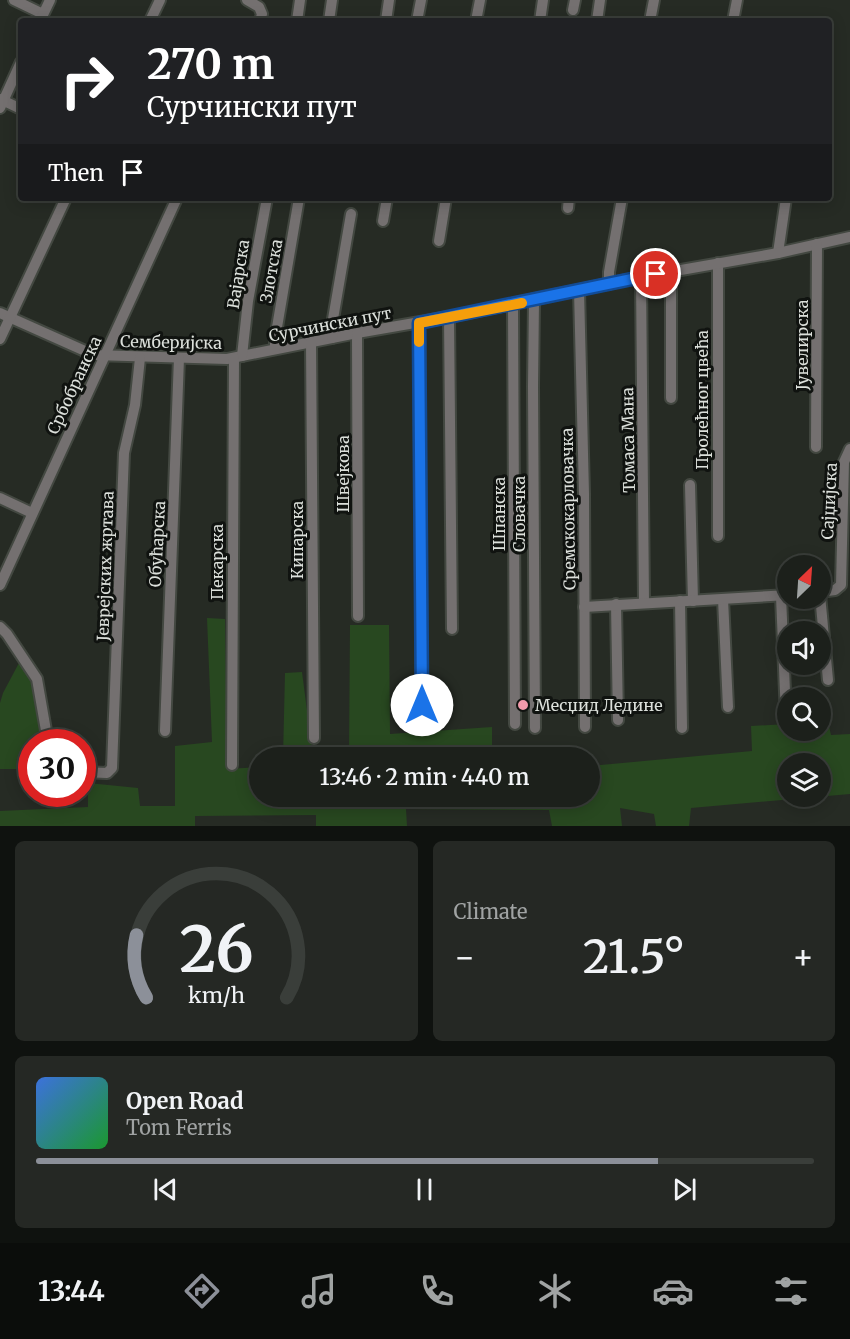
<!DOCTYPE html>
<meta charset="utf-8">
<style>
body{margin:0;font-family:Merriweather,serif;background:#252824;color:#f1f3f6;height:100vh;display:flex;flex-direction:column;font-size:22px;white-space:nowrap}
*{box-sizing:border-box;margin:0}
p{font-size:20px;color:#a0a3a3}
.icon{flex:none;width:33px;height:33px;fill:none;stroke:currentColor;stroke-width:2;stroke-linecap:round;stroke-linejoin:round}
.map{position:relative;height:826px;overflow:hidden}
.drawer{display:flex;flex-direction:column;gap:15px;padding:15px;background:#0f120f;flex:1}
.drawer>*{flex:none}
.top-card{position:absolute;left:18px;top:18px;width:814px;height:183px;border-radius:6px;box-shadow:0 3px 15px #0003,0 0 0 2px #3a3e3a;background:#202124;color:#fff;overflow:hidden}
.needle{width:39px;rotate:25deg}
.buttons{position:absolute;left:777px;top:555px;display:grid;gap:12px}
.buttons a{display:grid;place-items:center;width:54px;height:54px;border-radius:50%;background:#1c201b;box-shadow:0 3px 15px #0003,0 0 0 2px #3a3e3a;font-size:30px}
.speed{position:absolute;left:18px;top:729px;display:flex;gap:12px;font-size:30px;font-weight:700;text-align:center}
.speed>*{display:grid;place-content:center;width:78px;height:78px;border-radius:50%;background:#1c201b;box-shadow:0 3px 15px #0003,0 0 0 2px #3a3e3a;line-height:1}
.speed .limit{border:9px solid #d22;background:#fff;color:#111}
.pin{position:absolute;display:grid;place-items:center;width:51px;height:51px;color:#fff;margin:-26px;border:3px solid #fff;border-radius:50%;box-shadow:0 2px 6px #0007}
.me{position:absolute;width:66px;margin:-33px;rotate:0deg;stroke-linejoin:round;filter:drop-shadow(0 0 4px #0008)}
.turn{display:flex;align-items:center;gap:21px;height:126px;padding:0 30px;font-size:27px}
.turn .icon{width:78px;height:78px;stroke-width:2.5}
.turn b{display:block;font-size:42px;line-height:51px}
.then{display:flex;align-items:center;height:57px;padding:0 30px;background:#0003;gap:12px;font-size:22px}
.big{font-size:45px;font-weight:600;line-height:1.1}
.drawer .card{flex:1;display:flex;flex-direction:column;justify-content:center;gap:9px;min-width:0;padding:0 21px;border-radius:9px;background:#252824}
.drawer .dial{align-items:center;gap:0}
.dial svg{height:156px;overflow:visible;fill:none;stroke:#3a3e3a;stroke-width:7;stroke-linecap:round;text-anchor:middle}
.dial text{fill:#f1f3f6;stroke:none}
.song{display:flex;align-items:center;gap:18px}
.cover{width:72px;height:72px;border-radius:9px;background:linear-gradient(135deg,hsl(220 70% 55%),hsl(130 70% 35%))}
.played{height:6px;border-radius:3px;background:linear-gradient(90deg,#8c9099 80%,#3a3e3a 80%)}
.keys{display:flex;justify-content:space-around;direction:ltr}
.heat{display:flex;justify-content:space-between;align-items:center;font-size:33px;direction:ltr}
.drawer .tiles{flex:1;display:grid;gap:15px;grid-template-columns:1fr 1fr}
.card:last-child{grid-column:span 2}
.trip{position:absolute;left:249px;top:747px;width:351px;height:60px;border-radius:30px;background:#1c201b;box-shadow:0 3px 15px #0003,0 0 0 2px #3a3e3a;font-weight:600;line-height:60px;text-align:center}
.menu{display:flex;height:96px;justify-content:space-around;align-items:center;background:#0b0d0b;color:#a0a3a3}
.menu .icon{width:42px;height:42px}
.menu .on{color:#8c9099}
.menu b{font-size:27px;color:#f1f3f6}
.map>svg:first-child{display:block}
</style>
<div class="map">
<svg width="850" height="826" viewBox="0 0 850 826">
<rect width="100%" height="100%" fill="#262b24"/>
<g fill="#284820" fill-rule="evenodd">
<path d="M207,618l18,1 2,150 32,-2 1,29h330v-30l162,-15 -1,-25 36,-2 1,6h32l1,-8h7l3,13 19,-1v60l-159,14 -2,18h-33l-2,-12 -34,-6 2,18h-70l-3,-16 -143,-1 1,17h-91v-11l-121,1v10h-195v-15l88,-4v-24l50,5 2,18h35v-60l37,-4zM788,764h32v32h-32z"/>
<polygon points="350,625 389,625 390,734 492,727 492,757 349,757"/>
<path d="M20,661c17,27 20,50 20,81h-8l-1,27h-31v-66l3,-10z"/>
<polygon points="302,672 313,757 283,758 285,673"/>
</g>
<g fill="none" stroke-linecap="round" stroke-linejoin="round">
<g stroke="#434841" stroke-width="14">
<g id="minor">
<polyline points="14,0 43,14"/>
<polyline points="247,0 259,7 262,14 260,21"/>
<polyline points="573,10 575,0"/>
<polyline points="40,21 50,0"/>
<polyline points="150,21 160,0"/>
<polyline points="297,21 300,0"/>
<polyline points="329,21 332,0"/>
<polyline points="386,21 389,0"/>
<polyline points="417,21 421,0"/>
<polyline points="476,21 480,0"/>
<polyline points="540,21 543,0"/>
<polyline points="597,21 600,0"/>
<polyline points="650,21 654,0"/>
<polyline points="733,21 737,0"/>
<polyline points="0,99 21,109"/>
<polyline points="0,108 21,62"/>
<polyline points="568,208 569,198"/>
<polyline points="383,221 387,198"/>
<polyline points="439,241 446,198"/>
<polyline points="778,253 786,198"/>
<polyline points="718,263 718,536"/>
<polyline points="671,271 671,398"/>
<polyline points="641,277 644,602"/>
<polyline points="609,284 609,272 622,198"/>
<polyline points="579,290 584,494 585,727"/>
<polyline points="534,300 533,386 535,728"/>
<polyline points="513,305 515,724"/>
<polyline points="0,313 94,355 227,359 357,333 449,317 641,277 778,253 850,237"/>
<polyline points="449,317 452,629"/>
<polyline points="419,323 422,726"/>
<polyline points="357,333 358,616"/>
<polyline points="332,338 333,319 351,214"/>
<polyline points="0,339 66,198"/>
<polyline points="311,342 314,738"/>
<polyline points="275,349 275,339 299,198"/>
<polyline points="242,356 248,301 267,198"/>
<polyline points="816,447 817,244"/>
<polyline points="690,485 693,601"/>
<polyline points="0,498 32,513"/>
<polyline points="0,585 177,198"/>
<polyline points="820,592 835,590 841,585 844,462 850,449"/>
<polyline points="820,595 828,680"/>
<polyline points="781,596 786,716"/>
<polyline points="723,599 728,707"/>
<polyline points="680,601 682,728"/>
<polyline points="616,604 618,720"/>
<polyline points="584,607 788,595"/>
<polyline points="0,627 7,634 37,679 48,742"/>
<polyline points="165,731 179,358"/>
<polyline points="232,765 234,358"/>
<polyline points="82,772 107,773 112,768 124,453 135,405 140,358"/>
</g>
</g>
<use href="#minor" stroke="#747070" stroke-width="10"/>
</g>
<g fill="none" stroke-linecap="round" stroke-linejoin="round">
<g stroke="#114b97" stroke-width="15">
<polyline id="route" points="422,705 419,323 656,274"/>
</g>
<use href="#route" stroke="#1a73e8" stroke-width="10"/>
<polyline stroke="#f59e0b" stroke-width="10" points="419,342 419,323 522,303"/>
</g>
<circle fill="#f39aab" stroke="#101310" stroke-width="2" cx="523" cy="705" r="6"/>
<g text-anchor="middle" stroke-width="6" stroke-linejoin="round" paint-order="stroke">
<g font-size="16" fill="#dce0db" stroke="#101310">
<text transform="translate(271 271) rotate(-80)" y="6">Злотска</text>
<text transform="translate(238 274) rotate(-81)" y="6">Вајарска</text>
<text transform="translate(330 324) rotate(-11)" y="6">Сурчински пут</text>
<text transform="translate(171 342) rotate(1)" y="6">Семберијска</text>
<text transform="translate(802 345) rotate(-90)" y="6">Јувелирска</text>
<text transform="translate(74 385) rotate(-65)" y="6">Србобранска</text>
<text transform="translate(702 400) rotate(-90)" y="6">Пролећног цвећа</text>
<text transform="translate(628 440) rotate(-91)" y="6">Томаса Мана</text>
<text transform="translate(343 474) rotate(-90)" y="6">Швејкова</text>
<text transform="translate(829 501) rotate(-87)" y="6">Сајџијска</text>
<text transform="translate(568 509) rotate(-91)" y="6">Сремскокарловачка</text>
<text transform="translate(499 514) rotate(-90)" y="6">Шпанска</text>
<text transform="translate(519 514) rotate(-90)" y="6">Словачка</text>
<text transform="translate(297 540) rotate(-90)" y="6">Кипарска</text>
<text transform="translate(157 544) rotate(-87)" y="6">Обућарска</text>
<text transform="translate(217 562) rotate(-90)" y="6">Пекарска</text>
<text transform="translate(105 566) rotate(-88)" y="6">Јеврејских жртава</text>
</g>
<g font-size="16" fill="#dce0db" stroke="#101310" text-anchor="start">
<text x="535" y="711">Месџид Ледине</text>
</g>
</g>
</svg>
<div class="buttons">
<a><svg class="needle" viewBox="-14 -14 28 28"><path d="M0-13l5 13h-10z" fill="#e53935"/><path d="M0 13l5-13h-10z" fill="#a0a3a3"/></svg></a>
<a><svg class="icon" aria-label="sound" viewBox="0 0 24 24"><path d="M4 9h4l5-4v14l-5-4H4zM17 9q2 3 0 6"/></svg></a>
<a><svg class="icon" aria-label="search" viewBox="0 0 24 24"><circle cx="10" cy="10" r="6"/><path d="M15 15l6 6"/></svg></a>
<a><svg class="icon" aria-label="layers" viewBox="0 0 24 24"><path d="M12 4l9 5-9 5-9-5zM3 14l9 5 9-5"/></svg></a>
</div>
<div class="speed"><div class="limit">30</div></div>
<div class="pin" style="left:656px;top:274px;background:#d93025"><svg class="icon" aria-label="arrive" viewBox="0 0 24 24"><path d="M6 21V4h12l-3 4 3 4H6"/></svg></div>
<svg class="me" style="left:422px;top:705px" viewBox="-20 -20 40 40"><circle r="19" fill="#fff"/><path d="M0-13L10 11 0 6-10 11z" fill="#1a73e8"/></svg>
<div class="trip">13:46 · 2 min · 440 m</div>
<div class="top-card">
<div class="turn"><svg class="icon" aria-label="right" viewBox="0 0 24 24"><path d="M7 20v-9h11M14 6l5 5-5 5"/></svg><div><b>270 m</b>Сурчински пут</div></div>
<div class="then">Then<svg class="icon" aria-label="arrive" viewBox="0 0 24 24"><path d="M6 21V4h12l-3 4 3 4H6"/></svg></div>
</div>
</div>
<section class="drawer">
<div class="tiles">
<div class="card dial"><svg viewBox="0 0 100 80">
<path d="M14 69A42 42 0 1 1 86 69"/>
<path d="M14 69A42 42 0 0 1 9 37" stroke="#8c9099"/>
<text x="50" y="56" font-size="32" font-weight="700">26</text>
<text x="50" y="72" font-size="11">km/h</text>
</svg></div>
<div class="card"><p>Climate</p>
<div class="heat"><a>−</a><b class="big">21.5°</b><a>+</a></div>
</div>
<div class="card">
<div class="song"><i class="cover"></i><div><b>Open Road</b><p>Tom Ferris</p></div></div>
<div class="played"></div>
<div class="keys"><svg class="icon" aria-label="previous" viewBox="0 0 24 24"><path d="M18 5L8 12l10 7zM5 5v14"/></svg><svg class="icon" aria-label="pause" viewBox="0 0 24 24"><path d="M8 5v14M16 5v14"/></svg><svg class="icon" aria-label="next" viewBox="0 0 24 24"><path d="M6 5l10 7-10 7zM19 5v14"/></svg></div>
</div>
</div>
</section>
<nav class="menu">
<b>13:44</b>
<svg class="icon on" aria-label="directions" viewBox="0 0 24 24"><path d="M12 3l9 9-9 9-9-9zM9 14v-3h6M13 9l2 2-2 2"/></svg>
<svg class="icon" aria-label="music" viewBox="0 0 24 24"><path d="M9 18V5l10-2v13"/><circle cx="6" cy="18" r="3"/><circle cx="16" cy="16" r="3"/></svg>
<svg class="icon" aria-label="phone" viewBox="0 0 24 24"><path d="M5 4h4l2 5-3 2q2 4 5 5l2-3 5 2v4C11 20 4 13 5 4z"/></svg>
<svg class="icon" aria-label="climate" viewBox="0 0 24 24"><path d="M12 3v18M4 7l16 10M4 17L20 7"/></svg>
<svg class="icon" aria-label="car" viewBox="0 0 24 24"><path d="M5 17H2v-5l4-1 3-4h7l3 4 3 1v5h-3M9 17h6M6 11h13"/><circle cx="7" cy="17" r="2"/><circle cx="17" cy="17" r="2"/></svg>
<svg class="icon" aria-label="filters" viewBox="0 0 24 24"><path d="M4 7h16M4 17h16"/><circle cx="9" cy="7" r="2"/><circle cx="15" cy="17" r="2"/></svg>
</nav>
